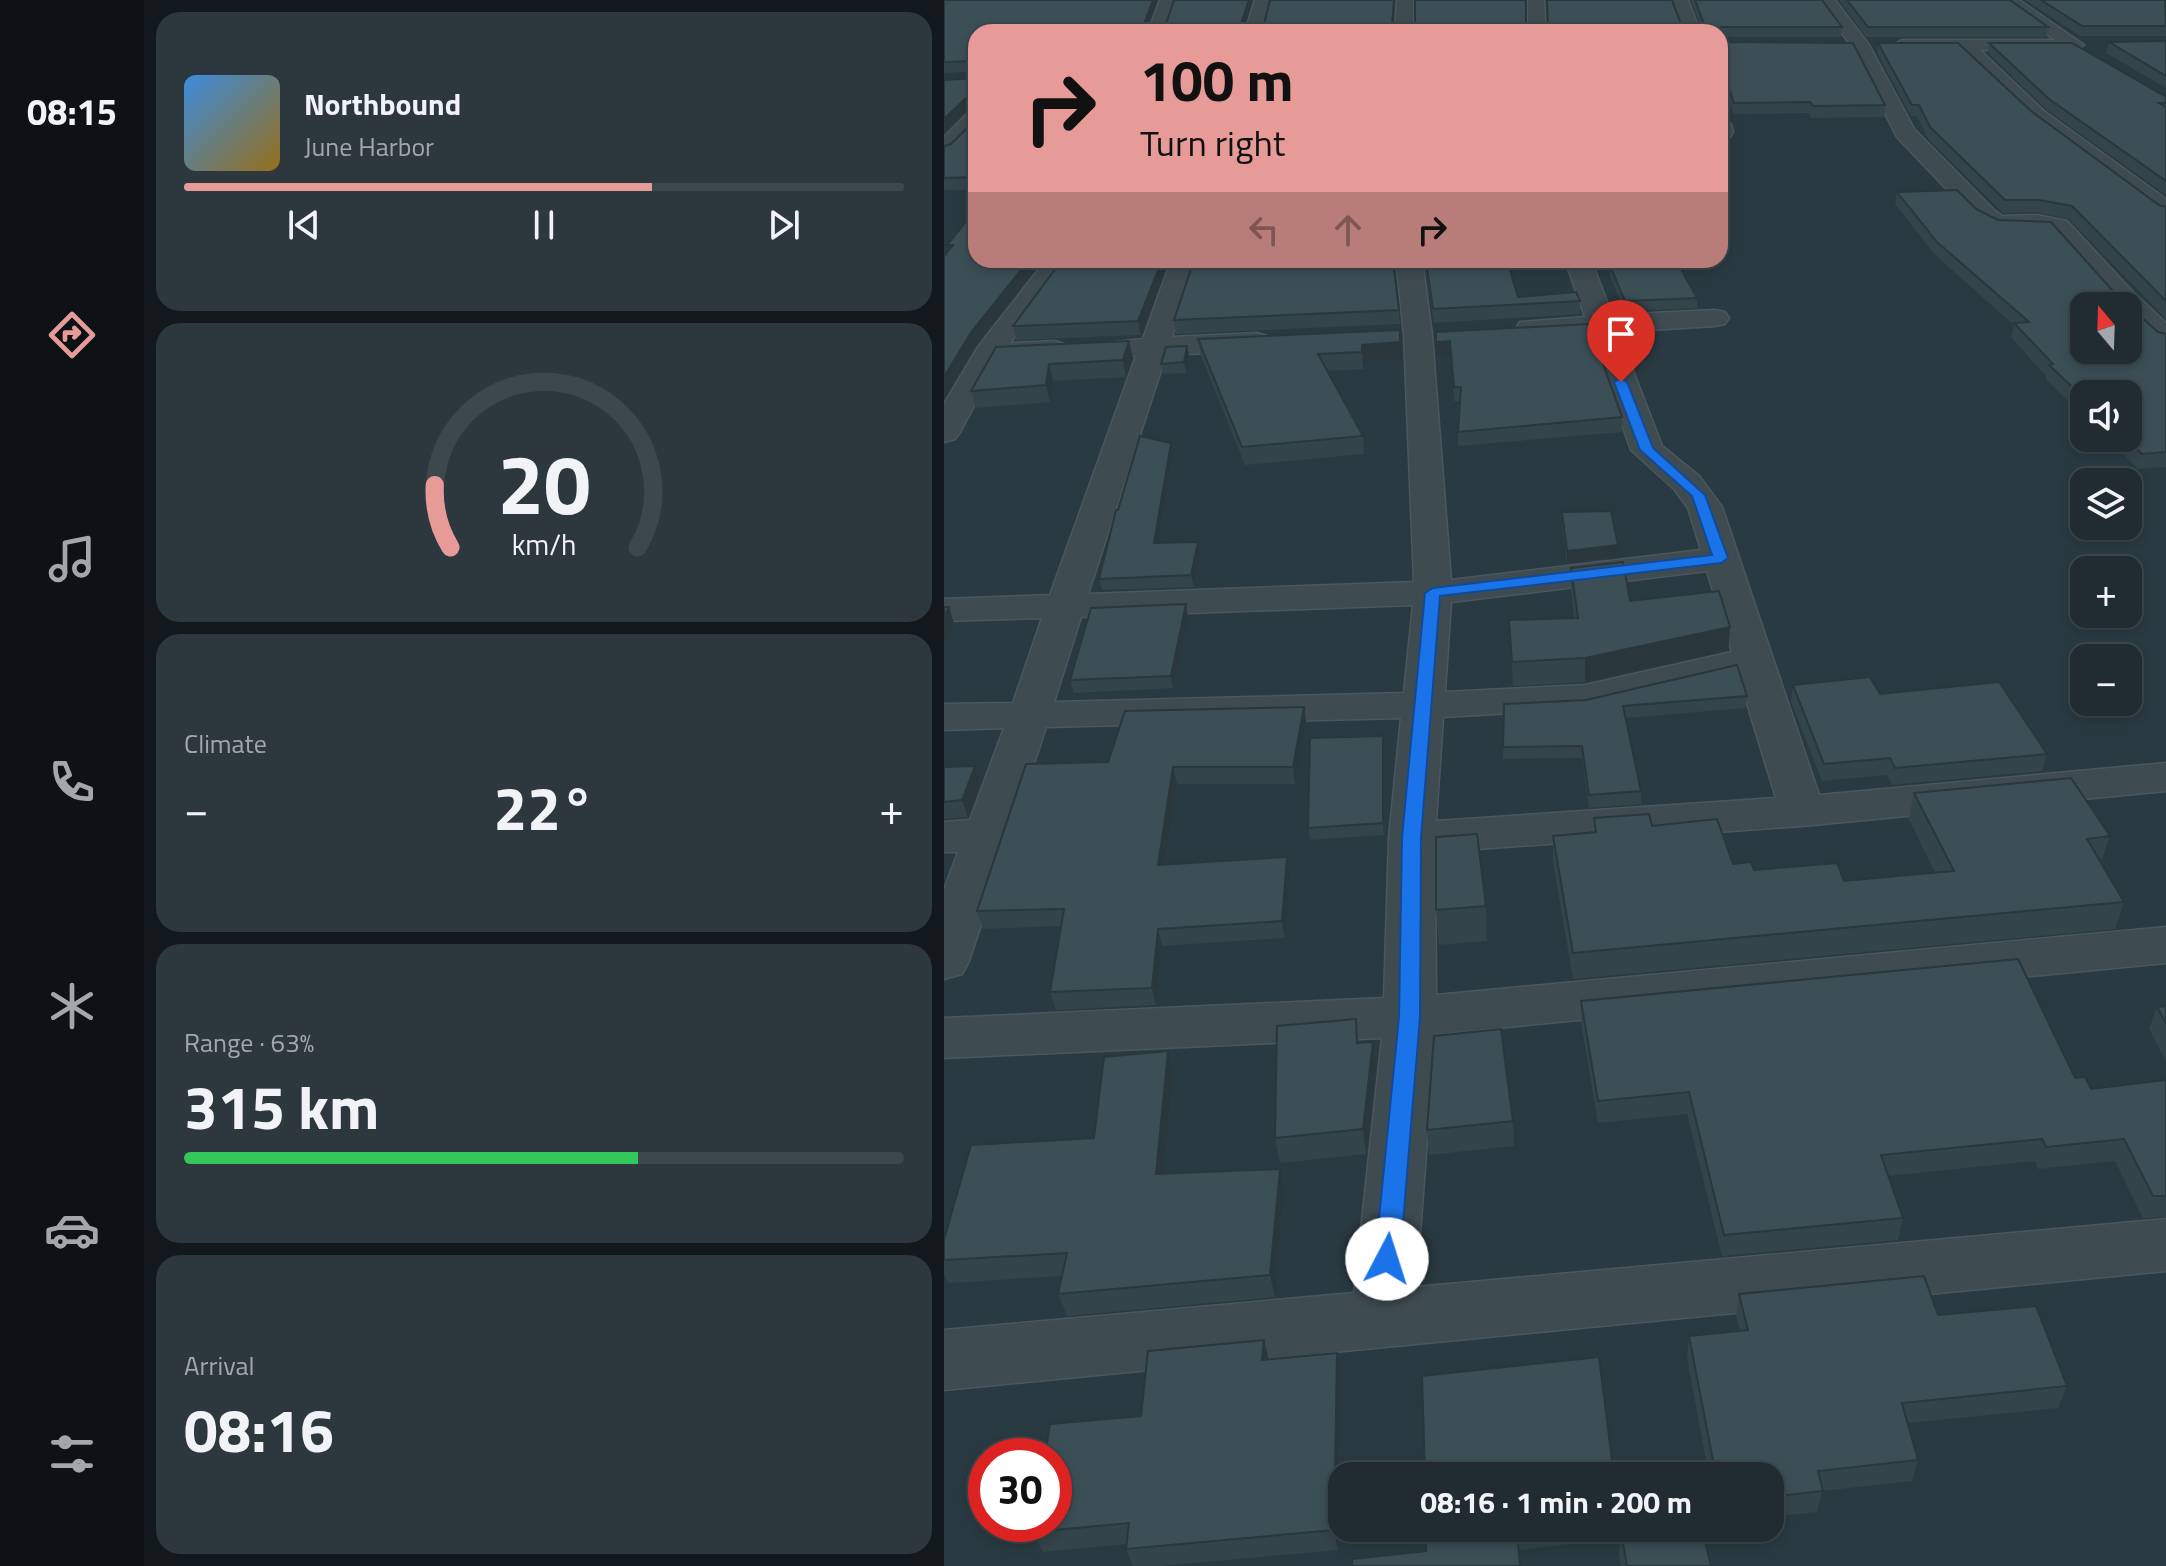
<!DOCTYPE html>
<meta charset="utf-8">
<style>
body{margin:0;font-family:"Titillium Web",sans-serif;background:#2d383e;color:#f1f3f6;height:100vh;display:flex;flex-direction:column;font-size:30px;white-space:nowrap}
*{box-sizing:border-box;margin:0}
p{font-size:26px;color:#a2a7ac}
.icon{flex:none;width:44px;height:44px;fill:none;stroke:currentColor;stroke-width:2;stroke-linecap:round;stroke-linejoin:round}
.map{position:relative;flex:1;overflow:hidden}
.sheet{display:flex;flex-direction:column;gap:12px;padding:12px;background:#12181c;width:800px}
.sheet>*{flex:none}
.hud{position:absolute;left:24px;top:24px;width:760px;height:244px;border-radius:24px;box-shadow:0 4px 12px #0003,0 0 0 2px #3d484d;background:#e69b98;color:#111;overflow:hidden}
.needle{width:52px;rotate:341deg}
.buttons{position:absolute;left:1126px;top:292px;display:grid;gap:16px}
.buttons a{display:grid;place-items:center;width:72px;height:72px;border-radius:16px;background:#202c32;box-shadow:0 4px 12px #0003,0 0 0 2px #3d484d;font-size:40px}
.speed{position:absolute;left:24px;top:1438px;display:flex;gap:16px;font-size:40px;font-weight:700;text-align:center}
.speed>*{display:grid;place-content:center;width:104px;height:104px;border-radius:50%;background:#202c32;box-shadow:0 4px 12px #0003,0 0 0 2px #3d484d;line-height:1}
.speed .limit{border:12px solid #d22;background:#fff;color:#111}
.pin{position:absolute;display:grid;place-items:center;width:68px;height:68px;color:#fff;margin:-82px -34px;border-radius:50% 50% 50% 0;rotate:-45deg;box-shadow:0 0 8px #0007}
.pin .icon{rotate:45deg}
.me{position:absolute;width:88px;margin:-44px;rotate:5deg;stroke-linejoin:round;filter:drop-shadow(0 0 6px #0008)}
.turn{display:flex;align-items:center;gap:28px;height:168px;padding:0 40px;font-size:36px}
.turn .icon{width:104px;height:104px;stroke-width:2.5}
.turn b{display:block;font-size:56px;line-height:68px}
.lanes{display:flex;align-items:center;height:76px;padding:0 40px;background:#0003;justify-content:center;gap:40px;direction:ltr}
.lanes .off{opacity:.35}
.big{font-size:60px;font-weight:700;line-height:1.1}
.sheet .tile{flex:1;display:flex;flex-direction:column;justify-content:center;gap:12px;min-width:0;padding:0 28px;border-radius:24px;background:#2d383e}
.sheet .dial{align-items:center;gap:0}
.dial svg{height:208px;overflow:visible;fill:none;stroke:#3d484d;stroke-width:7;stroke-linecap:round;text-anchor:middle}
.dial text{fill:#f1f3f6;stroke:none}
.song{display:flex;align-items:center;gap:24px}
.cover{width:96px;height:96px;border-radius:12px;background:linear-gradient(135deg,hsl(210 70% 55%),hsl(40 70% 35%))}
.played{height:8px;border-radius:4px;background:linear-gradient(90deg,#e69b98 65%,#3d484d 65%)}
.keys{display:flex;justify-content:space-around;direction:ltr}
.heat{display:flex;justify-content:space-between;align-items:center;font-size:44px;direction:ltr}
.charge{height:12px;border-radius:6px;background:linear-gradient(90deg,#34c759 63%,#3d484d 0)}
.trip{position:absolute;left:384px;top:1462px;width:456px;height:80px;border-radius:24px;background:#202c32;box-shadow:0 4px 12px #0003,0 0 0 2px #3d484d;font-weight:700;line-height:80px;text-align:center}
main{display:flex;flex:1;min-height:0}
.tabs{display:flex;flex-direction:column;width:144px;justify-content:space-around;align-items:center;background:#0d1214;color:#a2a7ac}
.tabs .icon{width:56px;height:56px}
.tabs .current{color:#e69b98}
.tabs b{font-size:36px;color:#f1f3f6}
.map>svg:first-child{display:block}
</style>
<main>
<nav class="tabs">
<b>08:15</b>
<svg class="icon current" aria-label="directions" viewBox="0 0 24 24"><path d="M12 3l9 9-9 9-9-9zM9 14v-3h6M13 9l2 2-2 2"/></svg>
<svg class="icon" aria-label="music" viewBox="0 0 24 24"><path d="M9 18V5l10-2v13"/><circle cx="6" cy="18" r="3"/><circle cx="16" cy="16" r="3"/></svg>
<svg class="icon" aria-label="phone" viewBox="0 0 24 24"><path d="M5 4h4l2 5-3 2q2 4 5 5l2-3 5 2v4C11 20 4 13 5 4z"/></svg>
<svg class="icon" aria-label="climate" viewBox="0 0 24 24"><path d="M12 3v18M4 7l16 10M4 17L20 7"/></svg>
<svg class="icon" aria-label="car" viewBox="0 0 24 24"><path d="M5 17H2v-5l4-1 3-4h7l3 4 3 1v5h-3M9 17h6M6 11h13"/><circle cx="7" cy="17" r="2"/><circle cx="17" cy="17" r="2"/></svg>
<svg class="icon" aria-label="filters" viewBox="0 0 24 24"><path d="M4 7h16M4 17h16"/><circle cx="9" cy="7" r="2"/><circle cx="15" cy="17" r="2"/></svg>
</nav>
<section class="sheet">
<div class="tile">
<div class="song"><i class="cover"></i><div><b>Northbound</b><p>June Harbor</p></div></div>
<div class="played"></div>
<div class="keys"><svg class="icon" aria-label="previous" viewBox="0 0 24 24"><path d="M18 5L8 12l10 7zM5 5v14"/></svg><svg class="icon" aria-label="pause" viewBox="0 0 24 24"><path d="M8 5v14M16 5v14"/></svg><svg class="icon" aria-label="next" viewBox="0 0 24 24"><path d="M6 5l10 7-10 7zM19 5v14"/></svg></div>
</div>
<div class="tile dial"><svg viewBox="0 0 100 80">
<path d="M14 69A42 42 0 1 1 86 69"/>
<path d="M14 69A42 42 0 0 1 8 45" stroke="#e69b98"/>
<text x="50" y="56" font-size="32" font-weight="700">20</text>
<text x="50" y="72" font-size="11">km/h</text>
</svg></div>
<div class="tile"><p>Climate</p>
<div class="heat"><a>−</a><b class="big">22°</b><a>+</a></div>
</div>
<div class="tile"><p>Range · 63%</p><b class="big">315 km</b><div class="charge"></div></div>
<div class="tile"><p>Arrival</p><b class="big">08:16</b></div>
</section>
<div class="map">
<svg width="1222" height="1566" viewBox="0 0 1222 1566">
<rect width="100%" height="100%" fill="#2a3a42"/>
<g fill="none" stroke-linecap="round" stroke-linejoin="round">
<g stroke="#4a575e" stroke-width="3">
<g id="minor">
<polygon points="216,0 232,0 222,32 204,32"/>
<polygon points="311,0 327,0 319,32 301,32"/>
<polygon points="453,0 469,0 469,32 451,32"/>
<polygon points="584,0 600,0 602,32 584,32"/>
<polygon points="728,0 744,0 756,32 738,32"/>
<polygon points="874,0 891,0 925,45 970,129 1050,210 1058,216 1093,215 1123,221 1188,291 1222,323 1222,347 1212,344 1184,318 1184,306 1172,306 1168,303 1106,232 1053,230 1032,220 953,137 907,46"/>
<polygon points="1056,0 1075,0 1140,45 1131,50 1036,50 1101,112 1222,199 1222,217 1214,215 1087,120 1014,50 958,50 949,45 958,40 1111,40"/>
<polygon points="32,110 32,128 8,154 0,156 0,137 25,112"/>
<polygon points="776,118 787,124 789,132 786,137 776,138"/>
<polygon points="102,260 128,260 66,343 110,341 120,344 124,350 120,356 54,361 16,432 11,439 0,442 0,404 34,347"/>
<path d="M227,260h26l-25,77 85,-4 10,3 4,6 -4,6 -10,3 -91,4 -78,239 326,-12 -10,-247 -8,-75h26l10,75 19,245 250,-30 -13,-42 -13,-18 -44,-40 -41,-117 -60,3 -10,-2 -4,-6 4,-6 65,-5 -20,-57h26l21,55 103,-5 10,2 4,6 -4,6 -10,2 -97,6 44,114 37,30 23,31 97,288 347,-32v28l-364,35 -367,26 1,143 730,-68v36l-731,71 -19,253 750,-68v52l-1222,119v-60l410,-37 28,-255 -438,20v-40l440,-20 5,-160 12,-120 -355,9 -77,234 -7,13 -18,5v-89l14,-38h-14v-30l26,-2 34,-92 -60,2v-26l69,-1 29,-85 -98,3v-22l106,-4 86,-239 -20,-2 -4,-6 4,-6 27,-3zM763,571l25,81 -147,33 -140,7 6,-90zM469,605l-9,88 -350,9 27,-85zM794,674l38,124 -340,23 7,-104 142,-8z"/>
</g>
</g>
<use href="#minor" fill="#3e4b51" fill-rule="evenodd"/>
</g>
<g fill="#34444b">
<polygon points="0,0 213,0 205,24 222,24 308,0 301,24 320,24 326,0 451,0 449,24 756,25 747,0 878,0 898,27 897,37 776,37 0,73"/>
<polygon points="895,0 1066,0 1104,27 1102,37 922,37"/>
<polygon points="1081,0 1222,0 1222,36 1136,36"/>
<polygon points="1222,41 1222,88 1162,53 1165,42"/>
<polygon points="776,42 941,105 940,117 867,118 865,113 789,114 781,88 776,88"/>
<polygon points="934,43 1087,111 1215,205 1222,207 1222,319 1125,219 1093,212 1059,213 984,139 973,116 967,116 933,53"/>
<polygon points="1045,43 1222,97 1222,195 1103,110 1044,53"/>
<polygon points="32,108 32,190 0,190 0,146 7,144 32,119"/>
<polygon points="953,192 1032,209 1169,291 1214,332 1222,334 1222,467 1194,469 1162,438 1184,438 1140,394 1140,417 1102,379 1102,376 1067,337 1070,325 991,255 951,204"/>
<polygon points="226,260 197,335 72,340 69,326"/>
<polygon points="449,260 456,324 232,334 230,320"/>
<polygon points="480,260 563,260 574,297 636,301 636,314 490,323"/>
<polygon points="666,266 753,298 753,308 681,311 666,276"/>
<polygon points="456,330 458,359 419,362 419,369 383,371 419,436 420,454 301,465 257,356 254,339"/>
<polygon points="492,332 678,417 678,432 514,446 514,432 516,401 510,401 507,354 493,356"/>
<polygon points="52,347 189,358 182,377 109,381 106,402 32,408 27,391"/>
<polygon points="245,356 242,373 219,374 217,364"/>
<polygon points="227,443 229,454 214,543 254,542 256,553 250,587 158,590 155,579 174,510"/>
<polygon points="618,512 674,545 673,557 623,563 618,524"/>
<polygon points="627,568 686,601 786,627 784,650 641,682 569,686 565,620 630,618 627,591"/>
<polygon points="244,616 229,688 130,693 126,680"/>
<polygon points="849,685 936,694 1103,754 1098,771 948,785 943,775 878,781 847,702"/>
<polygon points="803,696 801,708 682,718 697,791 697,804 645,808 638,758 559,759 560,704"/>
<polygon points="360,707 362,723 351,784 233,784 221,865 343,857 346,874 341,938 218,946 212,1005 112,1010 106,992 117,926 39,929 33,911 164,762"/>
<polygon points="440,749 440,835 366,840 364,828"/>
<polygon points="31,766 37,782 24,817 0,819 0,767"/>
<polygon points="970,793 1166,836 1157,862 1180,902 1171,929 629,979 609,862 609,836 650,833 650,818 708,826 789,864 810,870 900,881 991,873 965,819"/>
<polygon points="542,906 543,941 495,945 492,910"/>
<polygon points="637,1001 1131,1078 1147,1089 1222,1080 1222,1217 1199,1218 1171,1161 1094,1169 1091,1161 944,1176 959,1218 954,1240 778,1256 743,1114 654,1123 637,1023"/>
<polygon points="1222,1006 1222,1061 1205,1029 1213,1007"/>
<polygon points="429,1042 432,1067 422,1154 336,1163 331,1138 415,1043"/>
<polygon points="229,1073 220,1174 340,1191 331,1297 123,1316 114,1294 118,1276 4,1283 0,1273 0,1240 150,1138"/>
<polygon points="569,1121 570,1146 485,1155 483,1130"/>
<polygon points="795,1294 994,1315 1123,1386 1114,1408 964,1423 974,1460 968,1481 878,1491 873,1512 826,1517 826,1476 765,1476 743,1358 745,1336 796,1331 792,1316"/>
<polygon points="324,1360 397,1374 394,1550 216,1566 189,1566 182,1549 182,1544 99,1552 89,1532 197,1416"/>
<polygon points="482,1528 675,1528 674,1538 575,1550 482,1551"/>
<polygon points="677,1532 767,1566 677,1566 675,1555"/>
</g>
<g fill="#2a373d">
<polygon points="209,0 213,0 202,32 200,24"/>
<polygon points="305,0 308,0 299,32 297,24"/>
<polygon points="29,96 31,107 24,109 0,133 0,119 22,98"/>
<polygon points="85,260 98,260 31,345 0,398 0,377 28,331"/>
<polygon points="218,260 226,260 197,335 194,321"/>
<polygon points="456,330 458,359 419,362 419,369 418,345"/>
<polygon points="185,341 189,358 182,377 179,360"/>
<polygon points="506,341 507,354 493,356 492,342"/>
<polygon points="243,346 245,356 242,373 240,362"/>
<polygon points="105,364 109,381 106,402 102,385"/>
<polygon points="227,443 229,454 212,555 210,543"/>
<polygon points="254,542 256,553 250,587 247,575"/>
<polygon points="674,545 673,557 623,563 623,551"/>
<polygon points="242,604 244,616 229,688 227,676"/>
<polygon points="5,607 10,624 0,644 0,617"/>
<polygon points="786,627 784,650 641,682 641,658"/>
<polygon points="360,707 362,723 351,784 349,767"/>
<polygon points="439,736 440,749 440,835 439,823"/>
<polygon points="31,766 37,782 24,817 18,800"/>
<polygon points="229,767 233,784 218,883 214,865"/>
<polygon points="343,857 346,874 341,938 338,921"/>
<polygon points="214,929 218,946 212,1005 208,988"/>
<polygon points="429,1042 432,1067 422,1154 419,1129"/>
<polygon points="224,1051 229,1073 218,1197 212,1174"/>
<polygon points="336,1169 340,1191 331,1297 326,1275"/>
<polygon points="320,1340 325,1361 318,1360"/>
<polygon points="393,1353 397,1374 394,1550 390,1530"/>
</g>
<g fill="#3c4f57" stroke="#2a373d" stroke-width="2" fill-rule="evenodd">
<polygon points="0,0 209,0 200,24 222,24 230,0 305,0 297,24 320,24 326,0 450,0 448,24 471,24 471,0 582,0 582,24 604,24 603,0 728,0 737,24 757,25 759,21 751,0 878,0 898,27 777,27 774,30 774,32 32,32 32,64 29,61 0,62"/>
<polygon points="903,0 1066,0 1104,27 924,27"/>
<polygon points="1097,0 1221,0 1222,26 1138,26"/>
<polygon points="1222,41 1222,76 1165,42"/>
<polygon points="776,42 909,43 941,105 869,106 866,102 790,103 781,78 776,77"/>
<polygon points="934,43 1014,43 1087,111 1215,205 1222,207 1222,301 1128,206 1095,200 1061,200 986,127 975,105 968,105"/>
<polygon points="1045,43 1128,43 1222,97 1222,103 1215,103 1222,107 1222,181 1105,99"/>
<polygon points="32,73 32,99 29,96 22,98 0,119 0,80 32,78"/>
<polygon points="32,108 32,177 0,178 0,146 7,144 32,119"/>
<path d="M1013,190l19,19 22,11 53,2 62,69 15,4 1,11 29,26 8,2v118l-24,2 -17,-16h3v-44h-44v4l-35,-33 4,-1 -39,-41 15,-1 -92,-80 -40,-50zM1140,306h44v44h-44z"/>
<polygon points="32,209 32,260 85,260 28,331 0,377 0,256 9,245 3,245"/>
<polygon points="118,260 218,260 194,321 69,326"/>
<polygon points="250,260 449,260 455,310 230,320"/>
<polygon points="482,260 563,260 574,297 632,292 636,301 489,309"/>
<polygon points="733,262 753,298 681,301 666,266"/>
<polygon points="645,324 678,417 514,432 517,387 510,387 506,341 492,342 492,332"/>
<polygon points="456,330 456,342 418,345 418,352 374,354 419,436 298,447 254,339"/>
<polygon points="185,341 179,360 105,364 102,385 27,391 52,347"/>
<polygon points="243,346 240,362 217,364 222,347"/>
<polygon points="196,436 227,443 210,543 254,542 247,575 155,579 172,510 174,510"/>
<polygon points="667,511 674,545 623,551 618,512"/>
<polygon points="679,562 686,601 775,591 786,627 641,658 568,662 565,620 634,618 627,568"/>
<polygon points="242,604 227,676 126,680 147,608"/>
<polygon points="0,607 5,607 0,617"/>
<polygon points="793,665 803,696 679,706 697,791 645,795 638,746 559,747 560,704 642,700"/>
<polygon points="926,677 936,694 1055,682 1103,754 951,768 946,758 880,764 849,685"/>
<polygon points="360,707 349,767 229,767 214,865 343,857 338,921 214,929 208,988 106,992 120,909 33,911 82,764 164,762 181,711"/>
<polygon points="439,736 439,823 364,828 366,738"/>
<polygon points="31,766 18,800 0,802 0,767"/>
<polygon points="1127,778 1166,836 1143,839 1180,902 629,953 609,836 652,832 650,818 705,814 708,826 773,819 789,864 807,862 810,870 893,863 900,881 1010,871 970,793"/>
<polygon points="533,834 542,906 492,910 492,837"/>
<polygon points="1074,959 1131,1078 1141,1077 1147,1089 1222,1080 1222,1196 1209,1196 1180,1139 1102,1147 1098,1139 937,1155 959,1218 780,1235 745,1092 654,1101 637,1001"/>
<polygon points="1222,1006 1222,1023 1213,1007"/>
<polygon points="412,1019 413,1043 429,1042 419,1129 331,1138 333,1026"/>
<polygon points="557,1029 569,1121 483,1130 490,1036"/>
<polygon points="224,1051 212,1174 336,1169 326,1275 114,1294 123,1253 0,1260 0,1240 27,1145 150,1138 160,1057"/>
<polygon points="980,1276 994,1315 1092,1306 1123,1386 958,1403 974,1460 874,1471 879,1491 826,1497 826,1476 772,1476 745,1336 804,1330 795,1294"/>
<polygon points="320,1340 318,1360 393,1353 390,1530 182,1549 185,1523 89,1532 91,1524 110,1524 110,1456 101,1456 106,1424 197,1416 204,1351"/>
<polygon points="655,1357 670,1476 481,1476 478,1376"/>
<polygon points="482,1528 603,1528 573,1531 576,1566 408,1566 408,1559 482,1551"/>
<polygon points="709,1528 758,1528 767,1566 683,1566 677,1532"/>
</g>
<polygon fill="#1a73e8" stroke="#114b97" stroke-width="2" points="677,378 683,382 709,448 761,495 784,558 777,563 496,596 477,838 476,1017 456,1259 452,1266 443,1270 434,1266 431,1259 455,1017 458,838 481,593 489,588 768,555 748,496 696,450 670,382"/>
</svg>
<div class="buttons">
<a><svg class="needle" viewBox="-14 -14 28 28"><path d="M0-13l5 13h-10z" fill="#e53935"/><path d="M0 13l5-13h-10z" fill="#a2a7ac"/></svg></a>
<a><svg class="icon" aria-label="sound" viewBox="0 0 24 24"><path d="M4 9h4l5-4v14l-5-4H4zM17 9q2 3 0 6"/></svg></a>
<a><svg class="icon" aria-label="layers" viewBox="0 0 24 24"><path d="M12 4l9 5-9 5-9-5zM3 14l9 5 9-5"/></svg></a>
<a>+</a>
<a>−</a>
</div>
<div class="speed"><div class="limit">30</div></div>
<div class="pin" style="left:677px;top:382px;background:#d93025"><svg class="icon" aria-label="arrive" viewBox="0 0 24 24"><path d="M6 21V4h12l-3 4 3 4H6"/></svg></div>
<svg class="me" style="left:443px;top:1259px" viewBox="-20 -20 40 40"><circle r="19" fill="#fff"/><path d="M0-13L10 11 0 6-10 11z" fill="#1a73e8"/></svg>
<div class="trip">08:16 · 1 min · 200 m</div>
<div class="hud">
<div class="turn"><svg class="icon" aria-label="right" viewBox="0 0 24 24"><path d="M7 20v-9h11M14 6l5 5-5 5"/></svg><div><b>100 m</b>Turn right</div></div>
<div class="lanes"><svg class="icon off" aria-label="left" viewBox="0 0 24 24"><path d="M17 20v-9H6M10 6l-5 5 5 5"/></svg><svg class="icon off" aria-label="ahead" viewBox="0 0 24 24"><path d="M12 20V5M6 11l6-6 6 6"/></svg><svg class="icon" aria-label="right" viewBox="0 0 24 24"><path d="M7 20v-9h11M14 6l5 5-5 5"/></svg></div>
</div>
</div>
</main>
